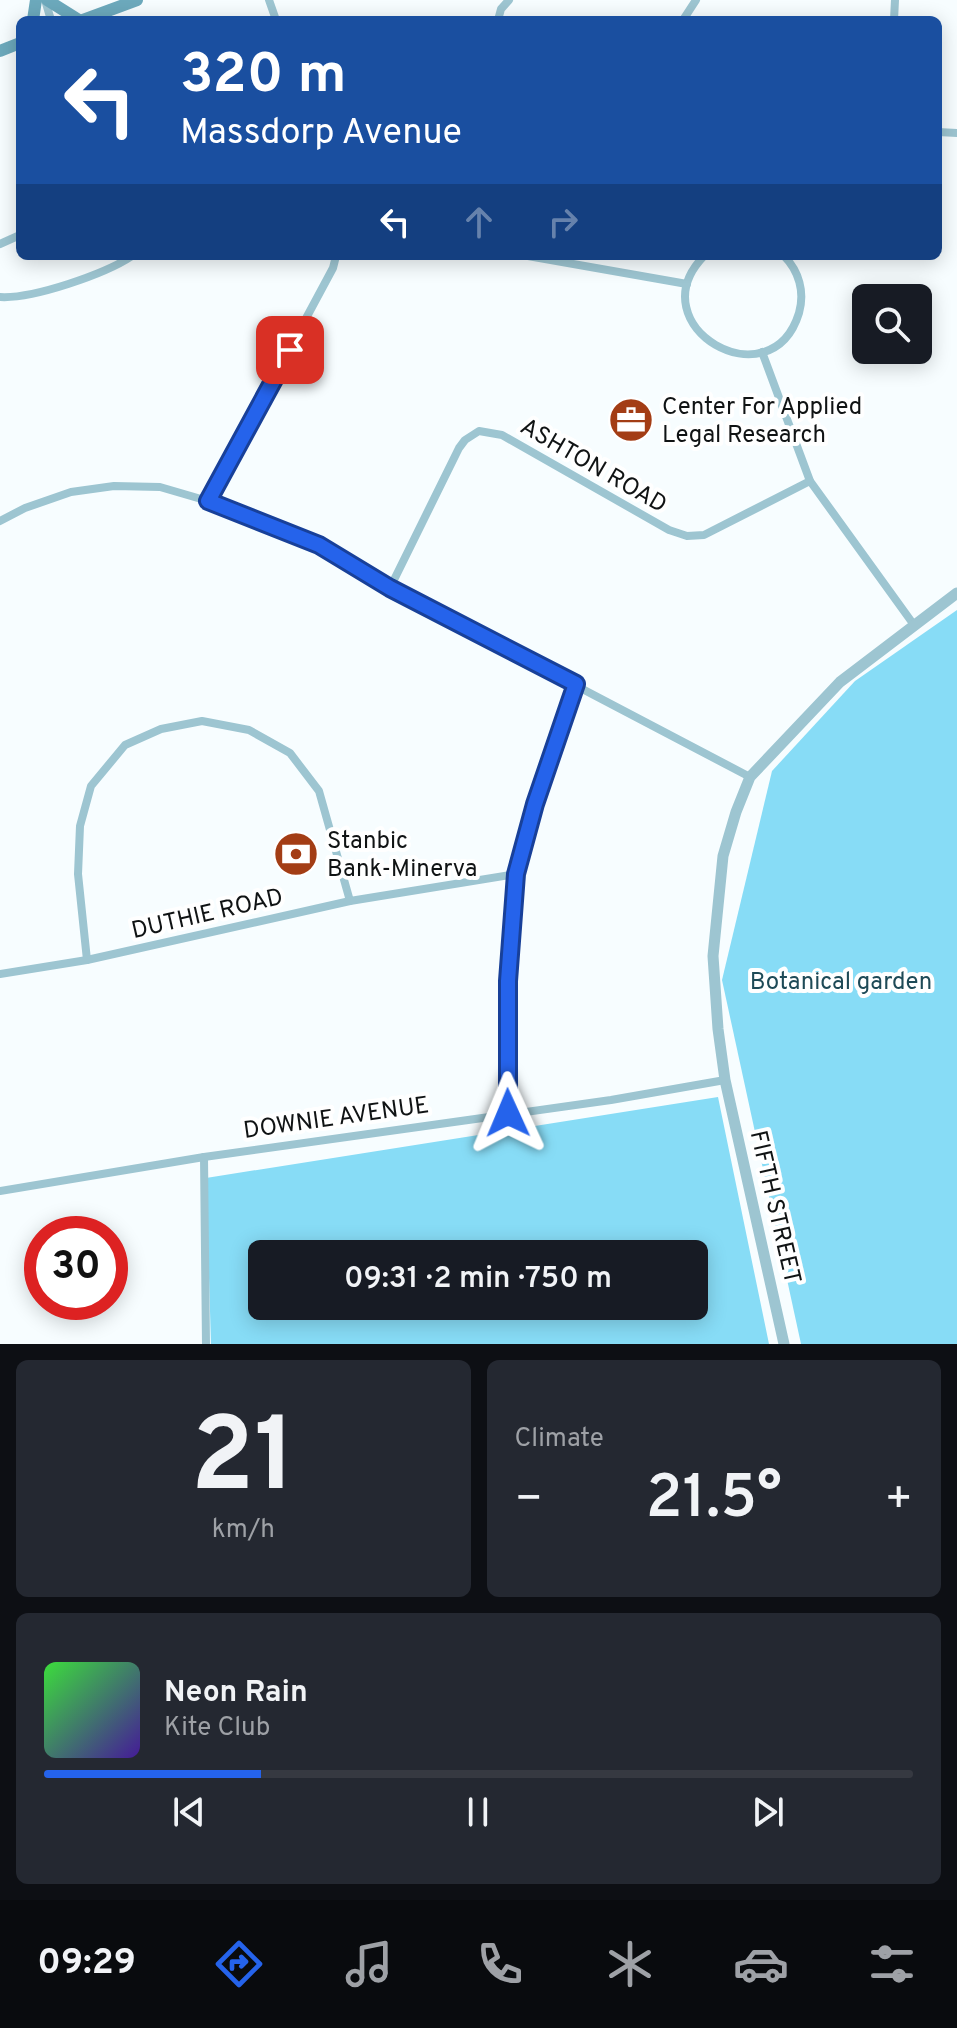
<!DOCTYPE html>
<meta charset="utf-8">
<style>
body{margin:0;font-family:Overpass,sans-serif;background:#242831;color:#f1f3f6;height:100vh;display:flex;flex-direction:column;font-size:30px;white-space:nowrap}
*{box-sizing:border-box;margin:0}
p{font-size:26px;color:#9ea1a6}
.icon{flex:none;width:44px;height:44px;fill:none;stroke:currentColor;stroke-width:2;stroke-linecap:round;stroke-linejoin:round}
.map{position:relative;height:1344px;overflow:hidden}
.drawer{display:flex;flex-direction:column;gap:16px;padding:16px;background:#0d0f14;flex:1}
.drawer>*{flex:none}
.top-card{position:absolute;left:16px;top:16px;width:926px;height:244px;border-radius:12px;box-shadow:0 4px 20px #0003;background:#1a4fa0;color:#fff;overflow:hidden}
.controls{position:absolute;left:852px;top:284px;display:grid;gap:16px}
.controls a{display:grid;place-items:center;width:80px;height:80px;border-radius:12px;background:#171b24;box-shadow:0 4px 20px #0003;font-size:40px}
.speed{position:absolute;left:24px;top:1216px;display:flex;gap:16px;font-size:40px;font-weight:700;text-align:center}
.speed>*{display:grid;place-content:center;width:104px;height:104px;border-radius:50%;background:#171b24;box-shadow:0 4px 20px #0003;line-height:1}
.speed .limit{border:12px solid #d22;background:#fff;color:#111}
.pin{position:absolute;display:grid;place-items:center;width:68px;height:68px;color:#fff;margin:-34px;border-radius:16px;box-shadow:0 4px 12px #0006}
.me{position:absolute;width:88px;margin:-44px;rotate:359deg;stroke-linejoin:round;filter:drop-shadow(0 0 6px #0008)}
.turn{display:flex;align-items:center;gap:28px;height:168px;padding:0 32px;font-size:36px}
.turn .icon{width:104px;height:104px;stroke-width:2.5}
.turn b{display:block;font-size:56px;line-height:68px}
.lanes{display:flex;align-items:center;height:76px;padding:0 32px;background:#0003;justify-content:center;gap:40px;direction:ltr}
.lanes .off{opacity:.35}
.big{font-size:60px;font-weight:600;line-height:1.1}
.drawer .widget{flex:1;display:flex;flex-direction:column;justify-content:center;gap:12px;min-width:0;padding:0 28px;border-radius:12px;background:#242831}
.drawer .dial{align-items:center;gap:0}
.dial b{font-size:104px;line-height:1}
.song{display:flex;align-items:center;gap:24px}
.cover{width:96px;height:96px;border-radius:12px;background:linear-gradient(135deg,hsl(120 70% 55%),hsl(260 70% 35%))}
.played{height:8px;border-radius:4px;background:linear-gradient(90deg,#2563eb 25%,#363941 25%)}
.keys{display:flex;justify-content:space-around;direction:ltr}
.heat{display:flex;justify-content:space-between;align-items:center;font-size:44px;direction:ltr}
.drawer .tiles{flex:1;display:grid;gap:16px;grid-template-columns:1fr 1fr}
.widget:last-child{grid-column:span 2}
.trip{position:absolute;left:248px;top:1240px;width:460px;height:80px;border-radius:12px;background:#171b24;box-shadow:0 4px 20px #0003;font-weight:600;line-height:80px;text-align:center}
.dock{display:flex;height:128px;justify-content:space-around;align-items:center;background:#090b0e;color:#9ea1a6}
.dock .icon{width:56px;height:56px}
.dock .active{color:#2563eb}
.dock b{font-size:36px;color:#f1f3f6}
.map>svg:first-child{display:block}
</style>
<div class="map">
<svg width="957" height="1344" viewBox="0 0 957 1344">
<rect width="100%" height="100%" fill="#f7fdff"/>
<g fill="#87dcf6" fill-rule="evenodd">
<polygon points="957,610 957,1344 801,1344 722,980 772,771 855,681"/>
<path d="M718,1097l51,247h-558l-5,-166zM262,1254h432v52h-432z"/>
</g>
<g fill="none" stroke-linecap="round" stroke-linejoin="round">
<g stroke="#9dc5d1" stroke-width="8">
<polyline points="45,0 51,20"/>
<polyline points="269,0 276,20"/>
<polyline points="498,20 501,9 509,0"/>
<polyline points="683,20 696,0"/>
<polyline points="894,20 895,0"/>
<polyline points="938,132 957,133"/>
<polyline points="0,244 20,235"/>
<polyline points="528,256 687,284"/>
<path d="M704,256c-68,70 67,148 95,57 6,-21 0,-42 -15,-57"/>
<path d="M0,297c33,2 105,-23 132,-41"/>
<polyline points="762,352 810,481 914,625"/>
<polyline points="208,501 333,268 336,256"/>
<polyline points="0,521 25,508 71,492 114,486 160,487 208,501 319,545 390,588 750,777"/>
<polyline points="390,588 459,448 465,440 479,431 502,435 669,530 687,536 704,535 810,481"/>
<polyline points="87,960 78,874 80,826 91,786 125,745 161,729 202,721 249,730 290,753 319,791 350,901"/>
<polyline points="0,974 87,960 350,901 516,874"/>
<polyline points="508,1113 508,981 516,874 535,804 576,684"/>
<polyline points="204,1157 206,1344"/>
<polyline points="0,1191 204,1157 611,1100 725,1080"/>
</g>
<polyline stroke="#9dc5d1" stroke-width="11" points="784,1344 725,1080 718,1029 713,956 723,856 736,812 750,777 840,682 957,593"/>
<g stroke="#6ca9bc" stroke-width="12">
<polyline points="47,0 79,20"/>
<polyline points="33,20 36,0"/>
<polyline points="83,20 137,0"/>
<polyline points="0,51 20,43"/>
</g>
</g>
<g fill="none" stroke-linecap="round" stroke-linejoin="round">
<g stroke="#184099" stroke-width="20">
<polyline id="route" points="290,350 208,501 319,545 390,588 576,684 535,804 516,874 508,981 508,1113"/>
</g>
<use href="#route" stroke="#2563eb" stroke-width="14"/>
</g>
<defs>
<g id="office-disc" transform="scale(2.3)"><circle r="9.5" fill="#a33d15" stroke="#fff"/><path d="M-6-3h4V-5.5h4V-3h4V5H-6ZM-1-4.5V-3h2v-1.5ZM-6 0V1H6V0Z" fill="#fff"/></g>
<g id="bank-disc" transform="scale(2.3)"><circle r="9.5" fill="#a33d15" stroke="#fff"/><path d="M-6-4H6V4H-6ZM0-2.3a2.3 2.3 0 1 0 0 4.6a2.3 2.3 0 1 0 0-4.6Z" fill="#fff"/></g>
</defs>
<g fill-rule="evenodd">
<use href="#office-disc" x="631" y="420"/>
<use href="#bank-disc" x="296" y="854"/>
</g>
<g text-anchor="middle" stroke-width="8" stroke-linejoin="round" paint-order="stroke">
<g font-size="24" fill="#101314" stroke="#fff" text-anchor="start">
<text x="662" y="414">Center For Applied<tspan x="662" dy="28">Legal Research</tspan></text>
<text x="327" y="848">Stanbic<tspan x="327" dy="28">Bank-Minerva</tspan></text>
</g>
<g font-size="24" fill="#101314" stroke="#fff">
<text transform="translate(594 465) rotate(30)" y="8">ASHTON ROAD</text>
<text transform="translate(207 913) rotate(-13)" y="8">DUTHIE ROAD</text>
<text transform="translate(336 1117) rotate(-8)" y="8">DOWNIE AVENUE</text>
<text transform="translate(776 1207) rotate(77)" y="8">FIFTH STREET</text>
</g>
<g font-size="24" fill="#1e4a57" stroke="#fff">
<text x="841" y="989">Botanical garden</text>
</g>
</g>
</svg>
<div class="controls">
<a><svg class="icon" aria-label="search" viewBox="0 0 24 24"><circle cx="10" cy="10" r="6"/><path d="M15 15l6 6"/></svg></a>
</div>
<div class="speed"><div class="limit">30</div></div>
<div class="pin" style="left:290px;top:350px;background:#d93025"><svg class="icon" aria-label="arrive" viewBox="0 0 24 24"><path d="M6 21V4h12l-3 4 3 4H6"/></svg></div>
<svg class="me" style="left:508px;top:1113px" viewBox="-20 -20 40 40"><path d="M0-17L14 15 0 8-14 15z" fill="#2563eb" stroke="#fff" stroke-width="4"/></svg>
<div class="trip">09:31 · 2 min · 750 m</div>
<div class="top-card">
<div class="turn"><svg class="icon" aria-label="left" viewBox="0 0 24 24"><path d="M17 20v-9H6M10 6l-5 5 5 5"/></svg><div><b>320 m</b>Massdorp Avenue</div></div>
<div class="lanes"><svg class="icon" aria-label="left" viewBox="0 0 24 24"><path d="M17 20v-9H6M10 6l-5 5 5 5"/></svg><svg class="icon off" aria-label="ahead" viewBox="0 0 24 24"><path d="M12 20V5M6 11l6-6 6 6"/></svg><svg class="icon off" aria-label="right" viewBox="0 0 24 24"><path d="M7 20v-9h11M14 6l5 5-5 5"/></svg></div>
</div>
</div>
<section class="drawer">
<div class="tiles">
<div class="widget dial"><b>21</b><p>km/h</p></div>
<div class="widget"><p>Climate</p>
<div class="heat"><a>−</a><b class="big">21.5°</b><a>+</a></div>
</div>
<div class="widget">
<div class="song"><i class="cover"></i><div><b>Neon Rain</b><p>Kite Club</p></div></div>
<div class="played"></div>
<div class="keys"><svg class="icon" aria-label="previous" viewBox="0 0 24 24"><path d="M18 5L8 12l10 7zM5 5v14"/></svg><svg class="icon" aria-label="pause" viewBox="0 0 24 24"><path d="M8 5v14M16 5v14"/></svg><svg class="icon" aria-label="next" viewBox="0 0 24 24"><path d="M6 5l10 7-10 7zM19 5v14"/></svg></div>
</div>
</div>
</section>
<nav class="dock">
<b>09:29</b>
<svg class="icon active" aria-label="directions" viewBox="0 0 24 24"><path d="M12 3l9 9-9 9-9-9zM9 14v-3h6M13 9l2 2-2 2"/></svg>
<svg class="icon" aria-label="music" viewBox="0 0 24 24"><path d="M9 18V5l10-2v13"/><circle cx="6" cy="18" r="3"/><circle cx="16" cy="16" r="3"/></svg>
<svg class="icon" aria-label="phone" viewBox="0 0 24 24"><path d="M5 4h4l2 5-3 2q2 4 5 5l2-3 5 2v4C11 20 4 13 5 4z"/></svg>
<svg class="icon" aria-label="climate" viewBox="0 0 24 24"><path d="M12 3v18M4 7l16 10M4 17L20 7"/></svg>
<svg class="icon" aria-label="car" viewBox="0 0 24 24"><path d="M5 17H2v-5l4-1 3-4h7l3 4 3 1v5h-3M9 17h6M6 11h13"/><circle cx="7" cy="17" r="2"/><circle cx="17" cy="17" r="2"/></svg>
<svg class="icon" aria-label="filters" viewBox="0 0 24 24"><path d="M4 7h16M4 17h16"/><circle cx="9" cy="7" r="2"/><circle cx="15" cy="17" r="2"/></svg>
</nav>
